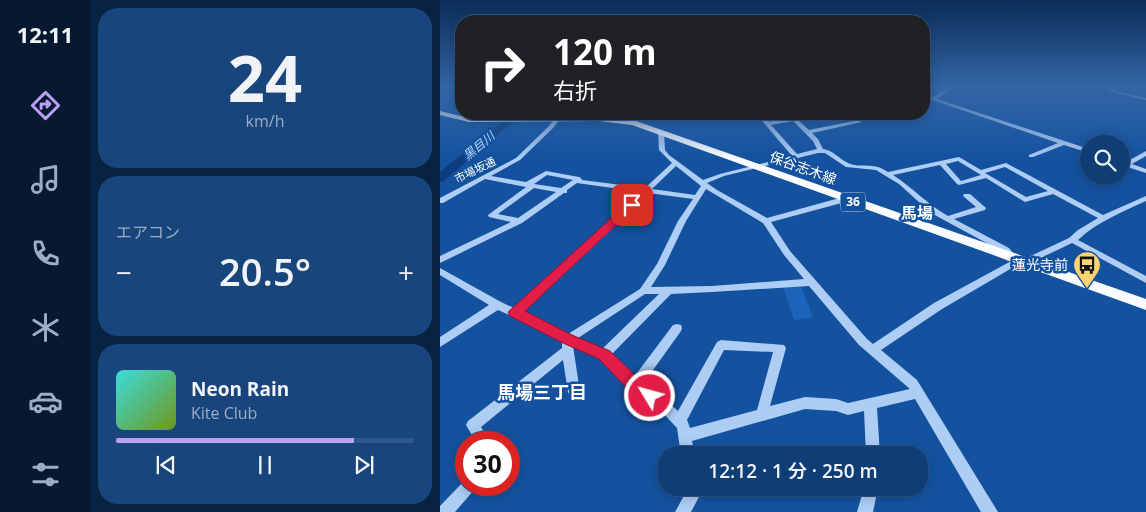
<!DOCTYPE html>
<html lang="ja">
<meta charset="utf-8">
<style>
body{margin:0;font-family:"Open Sans","Noto Sans JP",sans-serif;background:#18457c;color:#f1f3f6;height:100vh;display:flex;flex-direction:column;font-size:19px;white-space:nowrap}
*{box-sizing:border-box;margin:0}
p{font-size:16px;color:#9baec6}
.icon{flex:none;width:28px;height:28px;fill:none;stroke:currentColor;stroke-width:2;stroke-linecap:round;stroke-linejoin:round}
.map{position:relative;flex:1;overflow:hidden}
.side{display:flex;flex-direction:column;gap:8px;padding:8px;background:#082241;width:350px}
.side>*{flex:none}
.top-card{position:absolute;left:15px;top:15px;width:475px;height:105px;border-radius:20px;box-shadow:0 2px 12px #0003,0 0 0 1px #2f5789;background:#202124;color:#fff;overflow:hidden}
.buttons{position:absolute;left:640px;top:135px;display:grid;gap:10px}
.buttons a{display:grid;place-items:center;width:50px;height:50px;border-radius:50%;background:#0f3e77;box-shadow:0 2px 12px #0003,0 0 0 1px #2f5789;font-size:25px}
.speed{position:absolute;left:15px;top:431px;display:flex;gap:10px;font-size:25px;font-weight:700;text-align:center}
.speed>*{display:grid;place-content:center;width:65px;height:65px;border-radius:50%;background:#0f3e77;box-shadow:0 2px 12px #0003,0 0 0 1px #2f5789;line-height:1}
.speed .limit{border:8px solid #d22;background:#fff;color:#111}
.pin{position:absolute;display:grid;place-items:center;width:42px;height:42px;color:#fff;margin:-21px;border-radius:10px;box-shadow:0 2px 8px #0006}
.me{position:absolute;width:55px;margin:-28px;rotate:307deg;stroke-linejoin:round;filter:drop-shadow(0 0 4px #0008)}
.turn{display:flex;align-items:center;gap:18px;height:105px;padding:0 15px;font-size:22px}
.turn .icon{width:65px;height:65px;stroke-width:2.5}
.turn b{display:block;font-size:35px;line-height:42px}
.big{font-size:38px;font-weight:600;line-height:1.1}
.side .card{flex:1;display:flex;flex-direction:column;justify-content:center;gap:8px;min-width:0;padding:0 18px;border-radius:20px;background:#18457c}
.side .dial{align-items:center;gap:0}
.dial b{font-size:65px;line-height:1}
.song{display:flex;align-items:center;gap:15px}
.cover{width:60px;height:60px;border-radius:8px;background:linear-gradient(135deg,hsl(180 70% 55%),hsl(80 70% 35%))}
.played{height:5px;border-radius:2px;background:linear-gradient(90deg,#bca0f2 80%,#2f5789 80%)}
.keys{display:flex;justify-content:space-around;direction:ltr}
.heat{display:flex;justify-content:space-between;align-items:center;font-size:28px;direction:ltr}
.trip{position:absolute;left:218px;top:446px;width:270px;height:50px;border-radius:20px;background:#0f3e77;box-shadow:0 2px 12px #0003,0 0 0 1px #2f5789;font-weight:600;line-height:50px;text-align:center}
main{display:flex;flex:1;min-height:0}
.menu{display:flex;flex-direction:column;width:90px;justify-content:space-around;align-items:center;background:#061930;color:#9baec6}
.menu .icon{width:35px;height:35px}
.menu .on{color:#bca0f2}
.menu b{font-size:22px;color:#f1f3f6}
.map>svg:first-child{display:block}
</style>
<main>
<nav class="menu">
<b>12:11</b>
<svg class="icon on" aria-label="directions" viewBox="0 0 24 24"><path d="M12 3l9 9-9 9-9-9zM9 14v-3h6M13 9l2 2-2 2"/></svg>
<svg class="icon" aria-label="music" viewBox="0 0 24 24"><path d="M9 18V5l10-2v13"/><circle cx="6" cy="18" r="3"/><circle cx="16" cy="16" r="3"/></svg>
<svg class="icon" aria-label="phone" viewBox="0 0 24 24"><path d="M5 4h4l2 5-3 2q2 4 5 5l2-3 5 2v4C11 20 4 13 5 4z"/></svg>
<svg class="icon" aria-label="climate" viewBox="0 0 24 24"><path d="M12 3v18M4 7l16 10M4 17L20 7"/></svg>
<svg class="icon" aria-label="car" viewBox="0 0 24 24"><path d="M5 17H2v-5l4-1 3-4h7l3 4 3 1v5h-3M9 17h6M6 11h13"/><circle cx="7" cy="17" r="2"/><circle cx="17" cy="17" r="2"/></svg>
<svg class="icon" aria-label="filters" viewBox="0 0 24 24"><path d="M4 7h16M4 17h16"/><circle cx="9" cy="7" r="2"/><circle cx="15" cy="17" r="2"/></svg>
</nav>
<section class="side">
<div class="card dial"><b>24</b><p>km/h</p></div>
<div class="card"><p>エアコン</p>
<div class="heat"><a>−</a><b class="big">20.5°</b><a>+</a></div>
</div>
<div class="card">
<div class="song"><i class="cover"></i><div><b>Neon Rain</b><p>Kite Club</p></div></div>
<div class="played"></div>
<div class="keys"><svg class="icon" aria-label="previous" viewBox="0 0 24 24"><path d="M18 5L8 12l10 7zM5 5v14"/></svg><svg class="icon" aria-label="pause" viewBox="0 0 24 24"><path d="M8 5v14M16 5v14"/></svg><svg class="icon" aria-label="next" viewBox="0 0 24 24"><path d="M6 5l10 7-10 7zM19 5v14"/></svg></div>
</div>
</section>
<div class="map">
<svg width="706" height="512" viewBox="0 0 706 512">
<rect width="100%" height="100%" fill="#14529f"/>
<polygon fill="#1c64b9" points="360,284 373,317 354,320 343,287"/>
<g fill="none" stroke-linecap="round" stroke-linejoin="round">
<polygon fill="#0d3d7c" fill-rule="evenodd" points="71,114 82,114 4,181 0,182 0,172"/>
<g fill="#adcdf4" fill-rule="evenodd">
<polygon points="508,88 512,88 497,99 649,149 649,153 624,145 593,157 589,157 589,155 618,143 484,97 484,95 492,97"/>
<polygon points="673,88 678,88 674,91 706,98 706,100 667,91"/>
<path d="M115,114h4l1,5 -7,9 -33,32 -29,16 35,6 20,-11 33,6 2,1 1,2 63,8 27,-25 -13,-13 -1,-18 3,-2 3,2 1,18 4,5 34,25 17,-6 72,-18 -29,-34 1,-8h5v8l24,-6 28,-2v1l-23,5 11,10 45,-9 -13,-7h6l15,8 -50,11 6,6 5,10c10,1 16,10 25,14 13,6 24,-2 40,9l71,-15 22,13 25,-7 97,52 43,-19v5c-24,11 -49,21 -68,39l68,36v7l-74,-40 -46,22 -3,1 -4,-2 -77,45 -61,41 36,30 81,132h-17l-66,-113 -38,9 3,47h-14l-2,-44 -16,4 -12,-4 -31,-2 -113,32 3,14h-14l-4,-27 -15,-16 -33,-24 -29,-30 -27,-12 7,46 -2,4 -4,2 -4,-2 -2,-4 -5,-32 -82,67 9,15h-14l-10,-17 2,-4 94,-73v-7l-34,-18 -30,-13 -58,37v-10l49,-32 -49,-30v-7l61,34 13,6 87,-78 40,-38 -64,-9 -10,7v3h-3l-42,30 -82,40v-7l71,-34 -22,-5 -1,-2 38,-28 -41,-8 -42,24h-3v-5l76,-40 33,-32 5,-7zM353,121l20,20 4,8 -20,5 -26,-29zM378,153h7l21,14 30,3 23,14 32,29 72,39 3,8 3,1 4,-3v-5l-4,-5 -55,-29 31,-9 1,-2 -16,-14h-6l-1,2 13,11 -28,9c-20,-11 -36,-29 -55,-41l47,-10 17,19 2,1 27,-7 39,24 28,-8 45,24 -20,12 -9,8 -47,22 -4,-2 -3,1 -81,44 -61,41 -6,-5 -77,-88 -19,-29 78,-21v-4h-6l-76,21 -50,-28 -10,-7 17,-7zM518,161l23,14 -20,6 -15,-17zM236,166l25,20 -6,9 -43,-6zM565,167l43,24 -22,6 -41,-24zM107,175l26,5 -12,8 -27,-4zM94,188l22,4 -38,26 -20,-4zM266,189l57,34 21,32 20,24 -92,7 -61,1 14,-22 21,-44zM208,193l45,6 -15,22 -21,43 -17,25 -72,45 -45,-22 84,-78zM369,286l50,59 51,44 -62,14 -12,-4 -31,-2 -35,9 16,-58 -2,-3 -63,-5 -4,2 -39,69 -8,-7 -27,-20 38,-53 1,-3 -1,-3 -4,-1 -4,1 -39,52 -23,-22 60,-61 41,-2zM205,294h14l-57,55 -24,-11zM284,350l49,2 -16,58 -67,18 -3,-8z"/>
<polygon points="218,114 228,114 185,124 182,122"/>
<polygon points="706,151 706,156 692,164 706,169 706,173 681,165 681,161 686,162"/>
<polygon points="26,479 26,485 36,485 34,490 15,512 0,512 0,506"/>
<polygon points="246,488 260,488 261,493 251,512 235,512 246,492"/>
<polygon points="424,488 438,488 433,512 417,512"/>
</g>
<polygon fill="#fafcff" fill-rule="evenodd" points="0,111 29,118 159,117 196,121 706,299 706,310 192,125 159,121 29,122 0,115"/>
</g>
<linearGradient id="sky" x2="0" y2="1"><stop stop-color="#0b2d57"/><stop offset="0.55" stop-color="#3466a6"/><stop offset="1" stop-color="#3466a6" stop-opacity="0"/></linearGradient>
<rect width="706" height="159" fill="url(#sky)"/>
<polygon fill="#e11d48" stroke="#92132f" points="192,202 197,205 195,207 85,311 132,335 170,351 199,379 216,391 218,396 216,401 210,403 188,389 159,359 123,343 70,316 68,312 188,203"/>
<defs>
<g id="bus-pin" transform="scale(1.4375)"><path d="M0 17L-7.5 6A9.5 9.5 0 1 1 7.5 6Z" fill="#ffd470" stroke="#14529f"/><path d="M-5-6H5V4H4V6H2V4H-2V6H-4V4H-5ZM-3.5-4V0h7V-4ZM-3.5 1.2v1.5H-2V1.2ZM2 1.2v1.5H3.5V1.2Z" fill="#111"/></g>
</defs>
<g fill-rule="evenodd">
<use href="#bus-pin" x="647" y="265"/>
</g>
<g text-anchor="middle" stroke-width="5" stroke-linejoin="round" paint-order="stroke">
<g font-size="11" fill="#fff" stroke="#14529f">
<text transform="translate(35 170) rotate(-26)" y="4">市場坂通</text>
</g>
<g font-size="12" font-style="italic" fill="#bad8fa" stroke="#14529f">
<text transform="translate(39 146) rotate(-40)" y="4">黒目川</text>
</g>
<rect fill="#14529f" stroke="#b8cbe2" stroke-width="1" x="400.5" y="192.5" width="25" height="19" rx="4"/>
<g font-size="12" font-weight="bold" fill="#fff">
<text x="413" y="206">36</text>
</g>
<g font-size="14" fill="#fff" stroke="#14529f">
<text transform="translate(363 168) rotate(20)" y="5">保谷志木線</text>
</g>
<g font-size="14" fill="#fff" stroke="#14529f" text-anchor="end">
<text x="628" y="270">蓮光寺前</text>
</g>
<g font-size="16" font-weight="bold" fill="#fff" stroke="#14529f">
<text x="477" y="219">馬場</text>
</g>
<g font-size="18" font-weight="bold" fill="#fff" stroke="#14529f">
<text x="102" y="399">馬場三丁目</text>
</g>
</g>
</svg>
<div class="buttons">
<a><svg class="icon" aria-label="search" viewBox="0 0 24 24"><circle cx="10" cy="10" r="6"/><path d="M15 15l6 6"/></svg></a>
</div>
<div class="speed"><div class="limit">30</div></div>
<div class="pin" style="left:192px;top:205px;background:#d93025"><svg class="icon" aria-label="arrive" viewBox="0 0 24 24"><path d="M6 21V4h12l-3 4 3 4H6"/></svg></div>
<svg class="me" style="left:210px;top:396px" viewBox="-20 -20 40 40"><circle r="17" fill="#e11d48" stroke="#fff" stroke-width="3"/><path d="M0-11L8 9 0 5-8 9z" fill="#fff"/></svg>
<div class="trip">12:12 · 1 分 · 250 m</div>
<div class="top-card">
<div class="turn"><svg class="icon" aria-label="right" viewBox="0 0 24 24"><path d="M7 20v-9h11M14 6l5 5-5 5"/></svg><div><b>120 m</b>右折</div></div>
</div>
</div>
</main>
